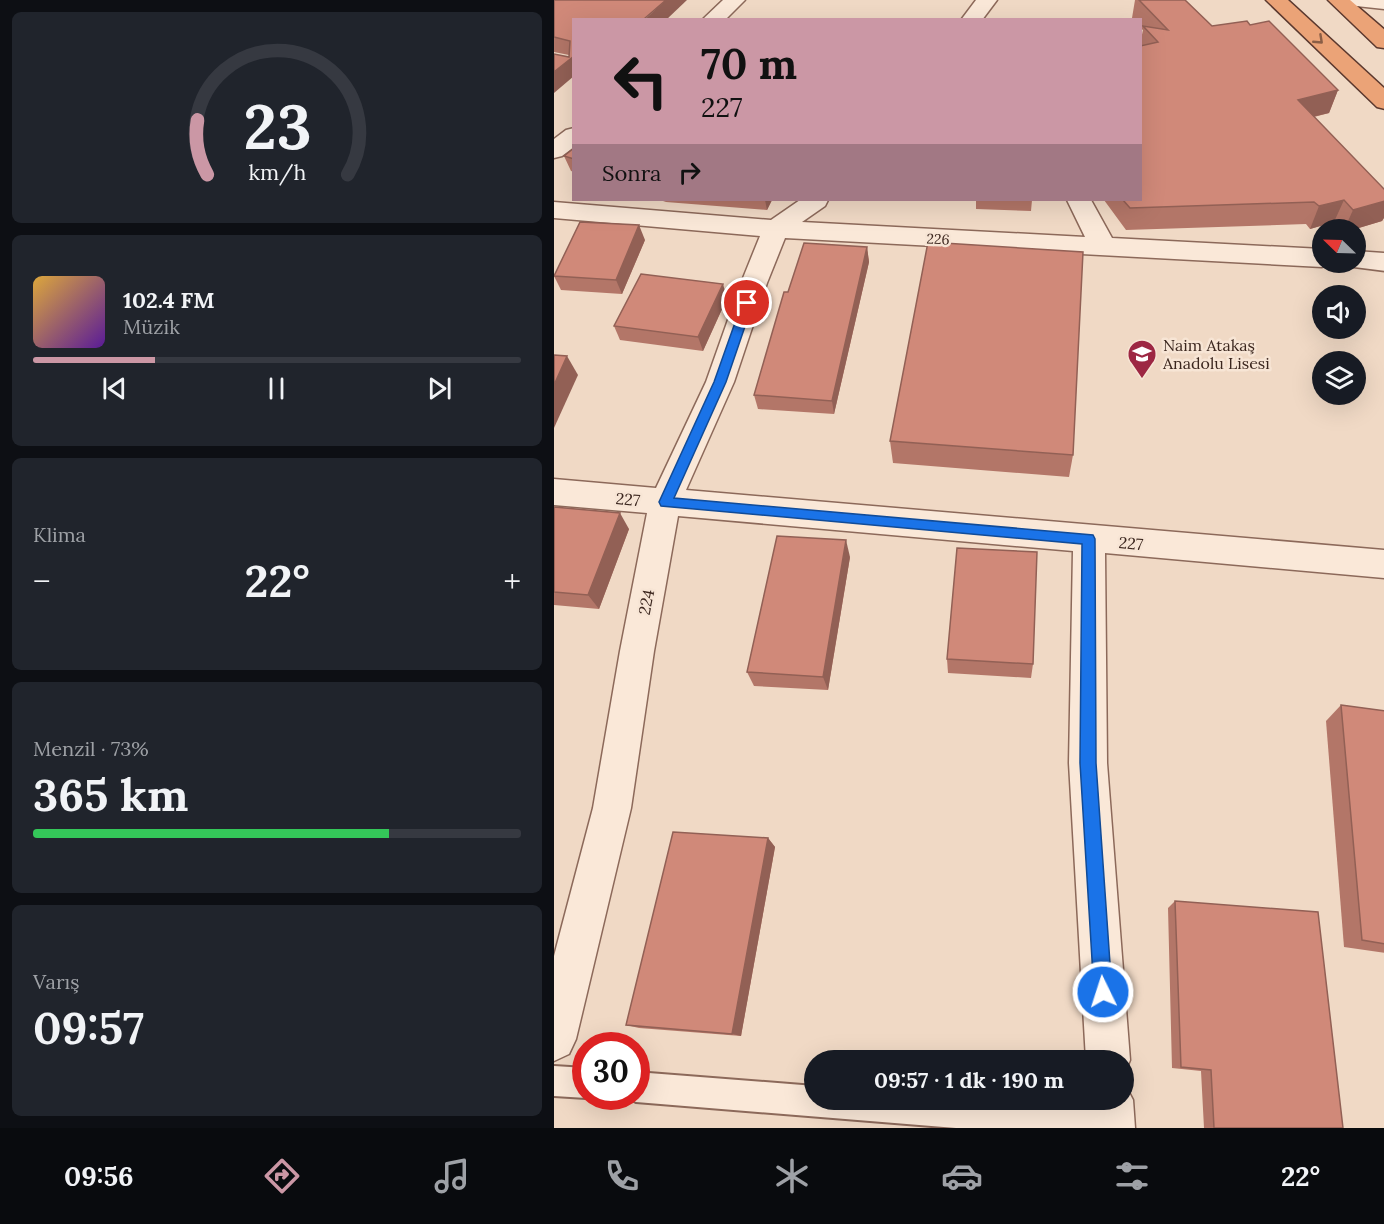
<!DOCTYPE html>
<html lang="tr">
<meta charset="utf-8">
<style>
body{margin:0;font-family:Lora,serif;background:#20242c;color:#f1f3f6;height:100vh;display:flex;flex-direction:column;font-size:22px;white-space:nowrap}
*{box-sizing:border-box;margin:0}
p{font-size:20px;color:#9ea1a6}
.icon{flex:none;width:33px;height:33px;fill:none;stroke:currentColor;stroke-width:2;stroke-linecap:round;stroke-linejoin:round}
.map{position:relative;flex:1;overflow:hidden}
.drawer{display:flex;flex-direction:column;gap:12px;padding:12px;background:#0d0f14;width:554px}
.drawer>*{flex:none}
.hud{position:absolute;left:18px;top:18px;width:570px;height:183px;border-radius:0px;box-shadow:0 6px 24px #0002;background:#cb97a5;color:#111;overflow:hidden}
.needle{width:39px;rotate:293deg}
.tools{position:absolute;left:758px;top:219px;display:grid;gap:12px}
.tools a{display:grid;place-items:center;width:54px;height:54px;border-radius:50%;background:#171b24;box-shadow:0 6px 24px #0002;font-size:30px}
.speed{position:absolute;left:18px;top:1032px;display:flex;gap:12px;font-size:30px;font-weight:700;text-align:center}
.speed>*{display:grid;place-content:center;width:78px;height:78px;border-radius:50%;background:#171b24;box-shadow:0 6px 24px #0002;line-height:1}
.speed .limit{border:9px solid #d22;background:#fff;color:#111}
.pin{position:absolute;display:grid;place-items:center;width:51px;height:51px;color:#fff;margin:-26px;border:3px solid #fff;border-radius:50%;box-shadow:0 2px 6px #0007}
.me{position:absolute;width:66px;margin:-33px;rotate:356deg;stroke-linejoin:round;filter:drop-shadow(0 0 4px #0008)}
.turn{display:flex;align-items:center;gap:21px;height:126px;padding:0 30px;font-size:27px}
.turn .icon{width:78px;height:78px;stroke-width:2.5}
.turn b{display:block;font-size:42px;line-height:51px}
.then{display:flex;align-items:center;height:57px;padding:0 30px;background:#0003;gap:12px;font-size:22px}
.big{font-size:45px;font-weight:700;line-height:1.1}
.drawer .tile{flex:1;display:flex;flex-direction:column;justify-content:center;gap:9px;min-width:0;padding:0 21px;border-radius:9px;background:#20242c}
.drawer .dial{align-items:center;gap:0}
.dial svg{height:156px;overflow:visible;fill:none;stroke:#363941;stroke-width:7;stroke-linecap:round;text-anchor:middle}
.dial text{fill:#f1f3f6;stroke:none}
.song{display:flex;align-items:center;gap:18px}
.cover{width:72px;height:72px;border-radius:9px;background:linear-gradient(135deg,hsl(40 70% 55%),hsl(270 70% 35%))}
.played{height:6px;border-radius:3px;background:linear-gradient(90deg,#cb97a5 25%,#363941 25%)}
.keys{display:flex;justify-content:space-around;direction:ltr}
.heat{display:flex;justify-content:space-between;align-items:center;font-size:33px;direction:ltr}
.charge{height:9px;border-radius:4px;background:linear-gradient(90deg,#34c759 73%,#363941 0)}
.trip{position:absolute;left:250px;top:1050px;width:330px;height:60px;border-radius:30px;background:#171b24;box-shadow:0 6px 24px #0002;font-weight:700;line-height:60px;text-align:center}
.tab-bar{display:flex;height:96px;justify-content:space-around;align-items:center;background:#090b0e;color:#9ea1a6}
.tab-bar .icon{width:42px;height:42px}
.tab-bar .active{color:#cb97a5}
.tab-bar b{font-size:27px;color:#f1f3f6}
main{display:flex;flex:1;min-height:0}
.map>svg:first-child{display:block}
</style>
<main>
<section class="drawer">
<div class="tile dial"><svg viewBox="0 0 100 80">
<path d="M14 69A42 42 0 1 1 86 69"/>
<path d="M14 69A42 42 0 0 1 9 41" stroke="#cb97a5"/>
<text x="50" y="56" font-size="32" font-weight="700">23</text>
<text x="50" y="72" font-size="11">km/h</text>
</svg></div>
<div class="tile">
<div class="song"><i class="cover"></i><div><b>102.4 FM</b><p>Müzik</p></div></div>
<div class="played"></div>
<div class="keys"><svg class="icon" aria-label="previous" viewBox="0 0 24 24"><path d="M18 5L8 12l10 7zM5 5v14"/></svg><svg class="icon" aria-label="pause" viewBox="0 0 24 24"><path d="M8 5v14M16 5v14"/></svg><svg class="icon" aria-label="next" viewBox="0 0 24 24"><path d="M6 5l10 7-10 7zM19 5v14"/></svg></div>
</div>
<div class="tile"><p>Klima</p>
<div class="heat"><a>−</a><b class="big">22°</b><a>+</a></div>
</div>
<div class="tile"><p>Menzil · 73%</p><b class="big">365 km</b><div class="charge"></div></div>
<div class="tile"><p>Varış</p><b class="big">09:57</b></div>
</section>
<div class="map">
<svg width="831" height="1128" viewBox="0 0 831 1128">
<rect width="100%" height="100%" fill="#f0d9c5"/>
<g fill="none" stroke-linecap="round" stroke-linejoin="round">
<g stroke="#8c695a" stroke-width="4">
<g id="service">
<polygon points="0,1066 32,1068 32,1096 36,1096 32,1098 0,1096"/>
<polygon points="82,1072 261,1086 261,1100 432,1100 558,1109 569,1114 574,1125 572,1128 402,1128 82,1102 71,1096 82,1096"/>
</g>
</g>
<g stroke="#8c695a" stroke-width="3">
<g id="minor">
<polygon points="169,0 191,0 171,20 148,20"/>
<polygon points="422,0 443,0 428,20 407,20"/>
<polygon points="20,128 20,147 8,156 0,158 0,139 12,130"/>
<polygon points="246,200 274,200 271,206 248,222 531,237 513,200 537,200 558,238 768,249 768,262 778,262 768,267 231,238 213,283 180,382 132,490 831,550 831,578 551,553 553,763 576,1060 570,1075 570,1060 532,1060 515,763 519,551 124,516 100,651 77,808 22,1039 15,1054 0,1061 0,956 39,808 66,651 93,513 0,505 0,479 102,488 152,382 187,283 206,236 0,218 0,202 217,220"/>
<polygon points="801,251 831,253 831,271 792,266 789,262 801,262"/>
<polygon points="570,1083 579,1100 581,1128 535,1128 534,1100 570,1100"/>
</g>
</g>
<g stroke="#8c695a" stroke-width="3">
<polygon id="tertiary" points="781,0 831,0 831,9 784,4"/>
</g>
<g stroke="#5a382e" stroke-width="3">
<g id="trunk">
<polygon points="712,0 734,0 831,89 831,109 823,107"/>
<polygon points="774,0 796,0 831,30 831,48 823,47"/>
</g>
</g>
<use href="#service" fill="#fae8d8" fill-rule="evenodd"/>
<use href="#minor" fill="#fae8d8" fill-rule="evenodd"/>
<use href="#tertiary" fill="#fae8d8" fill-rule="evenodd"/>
<use href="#trunk" fill="#eba377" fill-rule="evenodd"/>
</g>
<g fill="#b37668">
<polygon points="0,0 20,20 20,76 15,55 0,52"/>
<polygon points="581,0 585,0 658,26 696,25 784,90 775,113 760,117 831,190 831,216 828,221 798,230 787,230 780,222 756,229 752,224 572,230 550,200 586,200 586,44 589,30 586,28 586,20 579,20 578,18"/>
<polygon points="20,148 20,172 17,171 10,156"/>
<polygon points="106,200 218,200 213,210 112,202"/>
<polygon points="422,200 478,200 477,211 422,209"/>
<polygon points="91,240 68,294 7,290 0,276"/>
<polygon points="313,247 315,262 280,414 204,409 200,395 234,292"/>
<polygon points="173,298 149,351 66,340 60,326"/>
<polygon points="336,441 519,455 515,477 339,463"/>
<polygon points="0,507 75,529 45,609 0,605"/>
<polygon points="296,557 274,690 200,686 193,672"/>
<polygon points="393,659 479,664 477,678 394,673"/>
<polygon points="787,705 831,711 831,953 790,947 772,721"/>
<polygon points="214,838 221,847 187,1036 85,1028 72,1025"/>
<polygon points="621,901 789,1128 650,1128 647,1071 618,1068 614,908"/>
</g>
<g fill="#926055">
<polygon points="112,0 133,0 112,20 90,20"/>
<polygon points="20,56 20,76 0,93 0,72"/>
<polygon points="784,90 775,113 736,122 744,100"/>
<polygon points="211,200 218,200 213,210"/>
<polygon points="790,200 780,222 756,229 765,206"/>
<polygon points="831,201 831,216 828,221 798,230 790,230 799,210"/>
<polygon points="85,225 91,240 68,294 62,280"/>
<polygon points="313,247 315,262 280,414 278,401"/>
<polygon points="169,284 173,298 149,351 144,337"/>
<polygon points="13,356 24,375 0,428 0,385"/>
<polygon points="66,513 75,529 45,609 34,595"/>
<polygon points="292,540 296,557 274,690 269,677"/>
<polygon points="214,838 221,847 187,1036 178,1034"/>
</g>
<g fill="#d08979" stroke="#926055" stroke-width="1.5">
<polygon points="0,0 112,0 90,19 92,20 20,20 20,56 0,72 0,54 15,57 16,41 0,37"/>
<polygon points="585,0 631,0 658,26 693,21 696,25 715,21 784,90 744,100 831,190 831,201 799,210 790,200 765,206 760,202 576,208 569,200 586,200 586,46 604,42 589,26 614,30"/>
<polygon points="20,148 20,159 10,156"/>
<polygon points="26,222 85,225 62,280 0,276"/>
<polygon points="374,242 529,252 519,455 336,441"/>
<polygon points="250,243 313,247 278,401 200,395 230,292 234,292"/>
<polygon points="87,274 169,284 144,337 60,326"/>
<polygon points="0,355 13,356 0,385"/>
<polygon points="0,507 66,513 34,595 0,592"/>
<polygon points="223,536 292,540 269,677 193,672"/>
<polygon points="403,548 483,552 479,664 393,659"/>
<polygon points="787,705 831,711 831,944 808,940"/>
<polygon points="119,832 214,838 178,1034 72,1025"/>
<polygon points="621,901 764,912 789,1128 660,1128 657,1070 627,1067"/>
</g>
<defs><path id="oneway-chevron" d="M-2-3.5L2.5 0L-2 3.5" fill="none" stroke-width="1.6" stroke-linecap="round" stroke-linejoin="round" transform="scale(1.5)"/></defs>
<use stroke="#8a5e46" href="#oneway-chevron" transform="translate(765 40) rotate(43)"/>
<polygon fill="#1a73e8" stroke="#114b97" stroke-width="1.5" points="193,299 199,303 172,382 120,498 539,535 541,539 542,763 558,992 555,998 549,1001 543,998 540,992 526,763 528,544 107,506 105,502 160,382 188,303"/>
<defs>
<g id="school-pin" transform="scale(1.5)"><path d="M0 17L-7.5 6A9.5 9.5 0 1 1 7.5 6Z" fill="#9d2743" stroke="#f7e5d5"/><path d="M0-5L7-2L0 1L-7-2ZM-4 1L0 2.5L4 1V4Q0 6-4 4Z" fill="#fff"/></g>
</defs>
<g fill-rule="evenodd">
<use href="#school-pin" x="588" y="354"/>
</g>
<g text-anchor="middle" stroke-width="5" stroke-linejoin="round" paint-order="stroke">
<g font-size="14" fill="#3b261e" stroke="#f7e5d5">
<text transform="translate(384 239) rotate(3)" y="5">226</text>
</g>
<g font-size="16" fill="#3b261e" stroke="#f7e5d5" text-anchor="start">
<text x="609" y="351">Naim Atakaş<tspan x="609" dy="18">Anadolu Lisesi</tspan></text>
</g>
<g font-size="16" fill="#3b261e" stroke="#f7e5d5">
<text transform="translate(74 499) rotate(5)" y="6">227</text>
<text transform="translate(577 543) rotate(5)" y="6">227</text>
<text transform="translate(92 602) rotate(-79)" y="6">224</text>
</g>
</g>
</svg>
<div class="tools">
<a><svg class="needle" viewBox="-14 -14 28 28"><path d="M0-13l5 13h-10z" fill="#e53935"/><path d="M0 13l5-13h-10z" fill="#9ea1a6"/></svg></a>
<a><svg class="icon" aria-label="sound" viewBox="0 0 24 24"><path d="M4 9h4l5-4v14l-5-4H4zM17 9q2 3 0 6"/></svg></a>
<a><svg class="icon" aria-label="layers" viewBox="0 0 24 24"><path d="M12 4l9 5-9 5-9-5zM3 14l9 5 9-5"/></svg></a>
</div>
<div class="speed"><div class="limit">30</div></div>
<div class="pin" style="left:193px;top:303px;background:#d93025"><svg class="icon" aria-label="arrive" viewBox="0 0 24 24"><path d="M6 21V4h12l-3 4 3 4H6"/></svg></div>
<svg class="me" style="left:549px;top:992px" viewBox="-20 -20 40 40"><circle r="17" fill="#1a73e8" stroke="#fff" stroke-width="3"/><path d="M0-11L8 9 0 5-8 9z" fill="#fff"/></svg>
<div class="trip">09:57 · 1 dk · 190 m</div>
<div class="hud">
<div class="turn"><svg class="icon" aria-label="left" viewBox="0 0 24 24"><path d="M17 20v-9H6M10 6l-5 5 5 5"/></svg><div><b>70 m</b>227</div></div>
<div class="then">Sonra<svg class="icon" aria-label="right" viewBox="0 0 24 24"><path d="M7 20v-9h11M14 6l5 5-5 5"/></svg></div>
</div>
</div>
</main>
<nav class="tab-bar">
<b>09:56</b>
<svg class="icon active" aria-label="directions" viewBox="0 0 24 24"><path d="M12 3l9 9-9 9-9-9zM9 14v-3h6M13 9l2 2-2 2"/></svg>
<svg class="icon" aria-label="music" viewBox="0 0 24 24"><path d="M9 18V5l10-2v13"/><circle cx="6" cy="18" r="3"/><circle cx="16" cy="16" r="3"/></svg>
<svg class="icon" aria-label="phone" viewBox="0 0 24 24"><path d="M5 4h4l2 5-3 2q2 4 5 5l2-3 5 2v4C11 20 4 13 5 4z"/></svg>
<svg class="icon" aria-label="climate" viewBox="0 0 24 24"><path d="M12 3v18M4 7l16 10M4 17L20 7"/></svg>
<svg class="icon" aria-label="car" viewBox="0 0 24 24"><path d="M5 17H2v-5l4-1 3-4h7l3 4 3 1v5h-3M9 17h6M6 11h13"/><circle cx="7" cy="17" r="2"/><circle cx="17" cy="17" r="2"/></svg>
<svg class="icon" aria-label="filters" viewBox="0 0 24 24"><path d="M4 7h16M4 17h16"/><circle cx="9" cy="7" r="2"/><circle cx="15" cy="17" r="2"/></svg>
<b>22°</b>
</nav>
